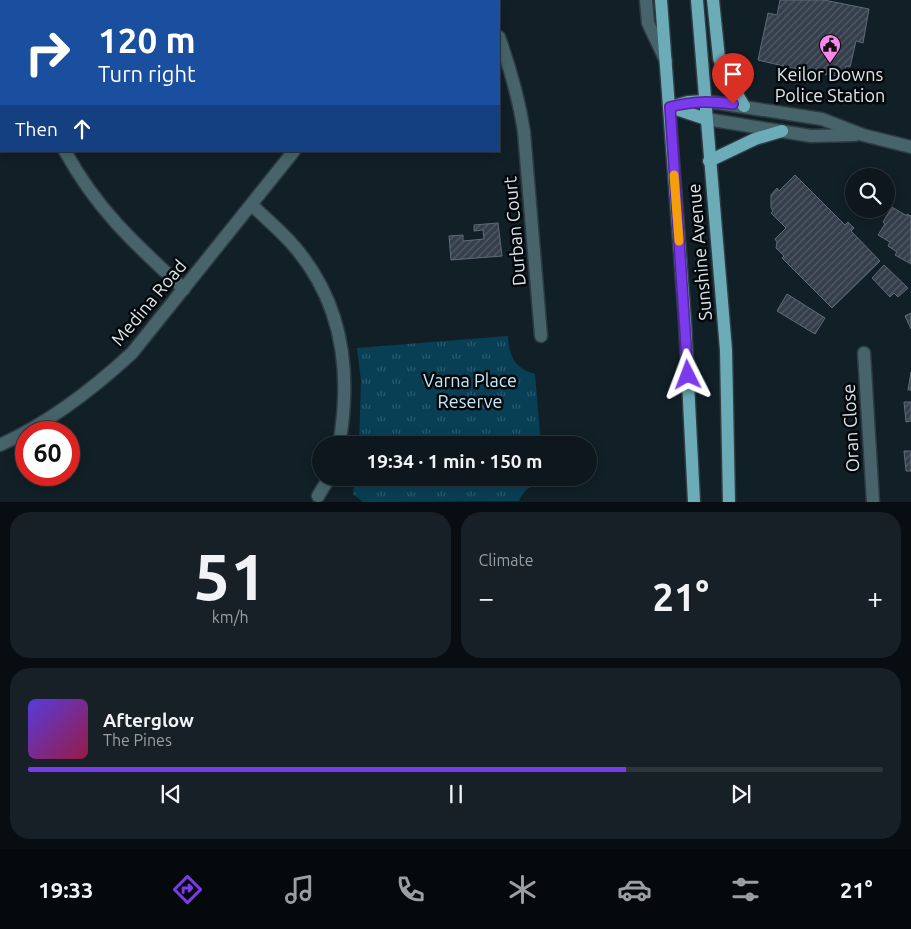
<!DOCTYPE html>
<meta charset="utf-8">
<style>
body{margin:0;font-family:Ubuntu,sans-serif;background:#162026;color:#f1f3f6;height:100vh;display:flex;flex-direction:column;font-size:19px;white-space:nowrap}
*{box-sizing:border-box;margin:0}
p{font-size:16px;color:#9a9fa4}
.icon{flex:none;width:28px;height:28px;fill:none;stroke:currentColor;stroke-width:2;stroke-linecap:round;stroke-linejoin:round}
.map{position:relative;height:502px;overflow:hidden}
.side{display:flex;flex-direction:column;gap:10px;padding:10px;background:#070d10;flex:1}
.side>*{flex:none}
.hud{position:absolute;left:0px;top:0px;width:500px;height:152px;box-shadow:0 2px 12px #0003,0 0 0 1px #2d363b;background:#1a4fa0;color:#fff;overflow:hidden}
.fabs{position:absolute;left:845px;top:168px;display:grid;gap:10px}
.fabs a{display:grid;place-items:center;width:50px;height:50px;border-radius:50%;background:#0d171d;box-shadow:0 2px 12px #0003,0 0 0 1px #2d363b;font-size:25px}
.speed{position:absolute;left:15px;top:421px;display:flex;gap:10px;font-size:25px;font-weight:700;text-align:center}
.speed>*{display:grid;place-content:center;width:65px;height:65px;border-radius:50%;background:#0d171d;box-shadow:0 2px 12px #0003,0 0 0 1px #2d363b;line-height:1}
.speed .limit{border:8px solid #d22;background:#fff;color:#111}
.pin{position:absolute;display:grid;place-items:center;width:42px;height:42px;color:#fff;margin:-51px -21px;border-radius:50% 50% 50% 0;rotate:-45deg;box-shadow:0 0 5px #0007}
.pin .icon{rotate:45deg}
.me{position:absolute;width:55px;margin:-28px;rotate:357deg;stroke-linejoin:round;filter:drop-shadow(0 0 4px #0008)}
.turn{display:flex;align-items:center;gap:18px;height:105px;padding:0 15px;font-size:22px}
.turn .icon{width:65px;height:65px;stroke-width:2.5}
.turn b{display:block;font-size:35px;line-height:42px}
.then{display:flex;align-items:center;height:48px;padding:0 15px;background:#0003;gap:10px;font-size:19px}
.big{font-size:38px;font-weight:600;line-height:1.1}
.side .widget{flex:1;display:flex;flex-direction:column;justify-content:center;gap:8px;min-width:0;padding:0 18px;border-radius:20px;background:#162026}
.side .dial{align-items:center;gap:0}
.dial b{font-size:65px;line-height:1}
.song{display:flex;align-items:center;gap:15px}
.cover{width:60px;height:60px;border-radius:8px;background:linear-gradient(135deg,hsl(250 70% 55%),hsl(340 70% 35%))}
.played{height:5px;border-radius:2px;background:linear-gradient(90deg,#7c3aed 70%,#2d363b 70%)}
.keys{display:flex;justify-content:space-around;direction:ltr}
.heat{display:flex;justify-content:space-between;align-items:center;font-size:28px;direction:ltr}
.side .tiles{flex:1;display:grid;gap:10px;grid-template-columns:1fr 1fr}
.widget:last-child{grid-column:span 2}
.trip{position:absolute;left:312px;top:436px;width:285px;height:50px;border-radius:25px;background:#0d171d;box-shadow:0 2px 12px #0003,0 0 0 1px #2d363b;font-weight:600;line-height:50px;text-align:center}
.menu{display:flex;height:80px;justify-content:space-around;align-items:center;background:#05090c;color:#9a9fa4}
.menu .icon{width:35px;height:35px}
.menu .on{color:#7c3aed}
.menu b{font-size:22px;color:#f1f3f6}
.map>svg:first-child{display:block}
</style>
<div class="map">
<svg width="911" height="502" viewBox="0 0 911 502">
<defs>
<pattern id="park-tufts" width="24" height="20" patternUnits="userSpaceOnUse" patternTransform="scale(1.25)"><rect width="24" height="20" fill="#093f55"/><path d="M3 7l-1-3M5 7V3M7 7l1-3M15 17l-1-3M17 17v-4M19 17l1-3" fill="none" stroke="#2c5b6e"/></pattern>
<pattern id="building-hatch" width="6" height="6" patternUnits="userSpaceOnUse" patternTransform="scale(1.25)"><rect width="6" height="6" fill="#353f4b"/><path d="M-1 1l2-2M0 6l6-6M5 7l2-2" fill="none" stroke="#525b65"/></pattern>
</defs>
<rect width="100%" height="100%" fill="#111f27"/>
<g fill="url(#park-tufts)">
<polygon points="0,0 92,0 92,1 1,1 1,37"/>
<path d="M508,336c1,20 6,32 27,38l6,71h-182l2,-64 -4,-33z"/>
<path d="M355,478h188l1,5c-13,1 -20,7 -25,18l-156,1 -10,-8z"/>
</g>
<g fill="url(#building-hatch)" stroke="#606b77">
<rect x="126" y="0" width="54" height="1"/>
<polygon points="780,0 824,0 869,9 863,43 856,41 850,67 846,66 844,77 813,73 812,79 799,76 800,70 758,60 768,13 777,15"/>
<polygon points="795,175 845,225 848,222 854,228 851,231 880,261 832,308 782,258 784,256 776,248 777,242 775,239 786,228 771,213 773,211 771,208 771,195 777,188 779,191"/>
<polygon points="892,207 907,216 907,214 911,216 911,264 895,255 897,252 888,246 890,242 878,235 885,224 883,222"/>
<polygon points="498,223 502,256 451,260 449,236 463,235 463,241 484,239 483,230 474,231 474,225"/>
<polygon points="884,265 908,288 898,297 894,293 890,297 872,278"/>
<polygon points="787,294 825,318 815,334 777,311"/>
<polygon points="911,313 911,329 905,316"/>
<polygon points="911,372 911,390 908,390"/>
<polygon points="904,402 911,402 911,421 906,422"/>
<polygon points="904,451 911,451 911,471 906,471"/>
</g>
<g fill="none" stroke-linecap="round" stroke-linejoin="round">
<g stroke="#2e3b42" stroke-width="15">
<g id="minor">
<polyline points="234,0 234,1"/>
<polyline points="483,0 484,1"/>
<polyline points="646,0 648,23 666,61"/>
<polyline points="440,1 442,0"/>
<path d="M499,37c11,31 20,62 25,95l17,204"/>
<polyline points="705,101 822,119 863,135 911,147"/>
<polyline points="706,119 811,136 855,135"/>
<path d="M65,151c32,59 71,94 119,138"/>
<path d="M252,205c13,13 28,25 41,40 50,57 59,127 46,200"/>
<polyline points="864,353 873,502"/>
<path d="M0,445c49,-22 93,-56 132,-92l162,-202"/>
<polyline points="318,496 329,478"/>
</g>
</g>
<g stroke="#2e3b42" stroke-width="15">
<g id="major">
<polyline points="661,0 685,321 694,502"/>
<polyline points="697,0 726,350 729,502"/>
<polyline points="713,0 719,58 724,72 744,106"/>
<polyline points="670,107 706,119"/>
<polyline points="670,107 688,102 705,101"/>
<polyline points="709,161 755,139 782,131"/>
</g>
</g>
<use href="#minor" stroke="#47646a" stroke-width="12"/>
<use href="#major" stroke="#6cabb8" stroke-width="12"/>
</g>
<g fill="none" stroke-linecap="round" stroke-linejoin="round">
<g stroke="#51269a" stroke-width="12">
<path id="route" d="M688,375l-18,-268c24,-6 39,-6 63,-3"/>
</g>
<use href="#route" stroke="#7c3aed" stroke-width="9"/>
<polyline stroke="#f59e0b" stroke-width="9" points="674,175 679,241"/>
</g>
<defs>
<g id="civic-pin" transform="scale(1.125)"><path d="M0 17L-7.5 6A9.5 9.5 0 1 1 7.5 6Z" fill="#f987e9" stroke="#04080b"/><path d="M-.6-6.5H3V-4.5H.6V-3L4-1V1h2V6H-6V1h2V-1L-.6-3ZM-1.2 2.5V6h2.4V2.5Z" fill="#111"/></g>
</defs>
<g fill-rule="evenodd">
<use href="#civic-pin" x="830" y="45"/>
</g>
<g text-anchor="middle" stroke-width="5" stroke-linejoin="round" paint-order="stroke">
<g font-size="18" fill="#dde6eb" stroke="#04080b">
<text x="830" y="81">Keilor Downs<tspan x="830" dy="21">Police Station</tspan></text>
</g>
<g font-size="18" fill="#dde6eb" stroke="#04080b">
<text transform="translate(515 231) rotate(-95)" y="6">Durban Court</text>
<text transform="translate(700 252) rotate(-95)" y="6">Sunshine Avenue</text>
<text transform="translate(149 303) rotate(-50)" y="6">Medina Road</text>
<text transform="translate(851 428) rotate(-93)" y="6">Oran Close</text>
</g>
<g font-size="18" fill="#c6e8fa" stroke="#04080b">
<text x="470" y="387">Varna Place<tspan x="470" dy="21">Reserve</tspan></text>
</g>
</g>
</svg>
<div class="fabs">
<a><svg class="icon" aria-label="search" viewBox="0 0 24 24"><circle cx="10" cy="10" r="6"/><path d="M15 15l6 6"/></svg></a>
</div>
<div class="speed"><div class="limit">60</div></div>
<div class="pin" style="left:733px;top:104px;background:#d93025"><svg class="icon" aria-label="arrive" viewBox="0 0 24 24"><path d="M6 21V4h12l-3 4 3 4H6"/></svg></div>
<svg class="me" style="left:688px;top:375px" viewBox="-20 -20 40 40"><path d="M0-17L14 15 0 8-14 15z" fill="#7c3aed" stroke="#fff" stroke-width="4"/></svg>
<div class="trip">19:34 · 1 min · 150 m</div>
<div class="hud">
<div class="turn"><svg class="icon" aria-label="right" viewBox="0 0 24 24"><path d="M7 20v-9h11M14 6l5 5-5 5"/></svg><div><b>120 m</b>Turn right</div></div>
<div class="then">Then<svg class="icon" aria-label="ahead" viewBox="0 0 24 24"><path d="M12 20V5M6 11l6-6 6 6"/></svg></div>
</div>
</div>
<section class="side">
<div class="tiles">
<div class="widget dial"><b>51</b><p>km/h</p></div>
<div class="widget"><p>Climate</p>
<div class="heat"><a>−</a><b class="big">21°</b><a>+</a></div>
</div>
<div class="widget">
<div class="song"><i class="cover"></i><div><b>Afterglow</b><p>The Pines</p></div></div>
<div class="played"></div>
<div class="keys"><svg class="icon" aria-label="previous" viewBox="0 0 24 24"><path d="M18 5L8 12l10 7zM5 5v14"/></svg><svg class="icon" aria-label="pause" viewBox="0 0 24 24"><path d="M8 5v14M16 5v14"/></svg><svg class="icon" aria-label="next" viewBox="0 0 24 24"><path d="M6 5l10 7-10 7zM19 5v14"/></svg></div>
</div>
</div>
</section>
<nav class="menu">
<b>19:33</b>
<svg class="icon on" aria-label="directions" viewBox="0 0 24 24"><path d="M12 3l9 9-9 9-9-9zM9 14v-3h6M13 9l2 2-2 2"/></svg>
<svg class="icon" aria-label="music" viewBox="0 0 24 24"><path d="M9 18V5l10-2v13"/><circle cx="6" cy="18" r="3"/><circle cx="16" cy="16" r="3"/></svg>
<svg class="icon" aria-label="phone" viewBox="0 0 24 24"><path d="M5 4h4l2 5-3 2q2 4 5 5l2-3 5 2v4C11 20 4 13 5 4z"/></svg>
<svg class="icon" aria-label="climate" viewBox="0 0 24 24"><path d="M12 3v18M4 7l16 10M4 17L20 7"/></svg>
<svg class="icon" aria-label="car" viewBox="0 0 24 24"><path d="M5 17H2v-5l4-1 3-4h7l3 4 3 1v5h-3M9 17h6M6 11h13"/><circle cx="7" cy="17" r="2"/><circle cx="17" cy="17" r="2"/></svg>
<svg class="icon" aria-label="filters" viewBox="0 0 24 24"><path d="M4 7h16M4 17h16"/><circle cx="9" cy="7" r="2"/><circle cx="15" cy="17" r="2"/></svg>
<b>21°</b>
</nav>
